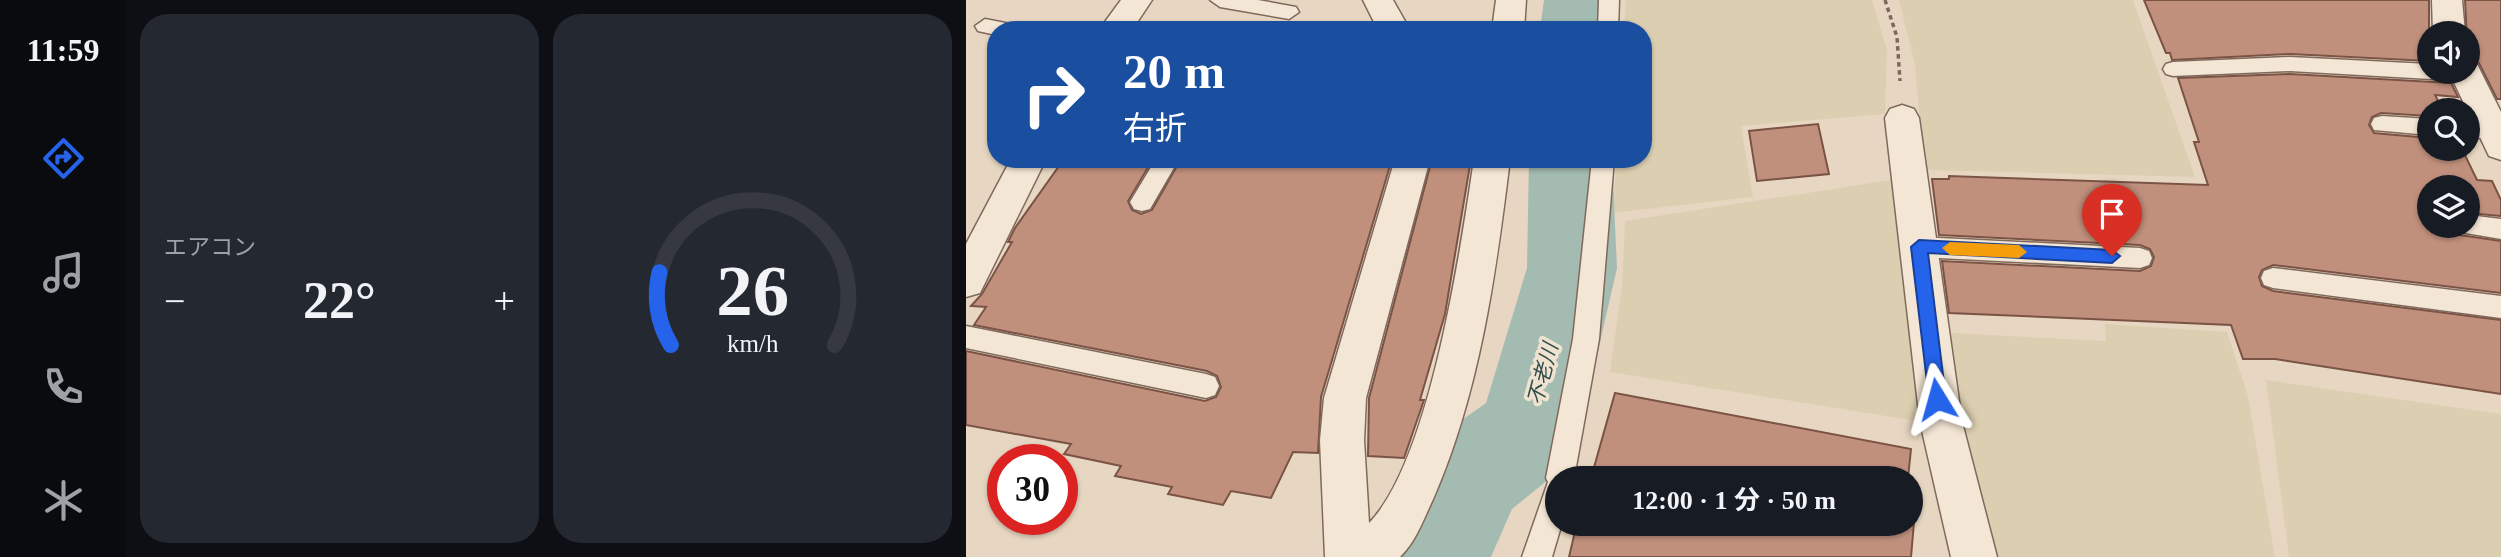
<!DOCTYPE html>
<html lang="ja">
<meta charset="utf-8">
<style>
body{margin:0;font-family:"Times New Roman","Noto Sans JP",serif;background:#242831;color:#f1f3f6;height:100vh;display:flex;flex-direction:column;font-size:26px;white-space:nowrap}
*{box-sizing:border-box;margin:0}
p{font-size:23px;color:#9ea1a6}
.icon{flex:none;width:38px;height:38px;fill:none;stroke:currentColor;stroke-width:2;stroke-linecap:round;stroke-linejoin:round}
.map{position:relative;flex:1;overflow:hidden}
.side{display:flex;flex-direction:column;gap:14px;padding:14px;background:#0d0f14;width:840px}
.side>*{flex:none}
.hud{position:absolute;left:21px;top:21px;width:665px;height:147px;border-radius:28px;box-shadow:0 2px 5px #0004;background:#1a4fa0;color:#fff;overflow:hidden}
.fabs{position:absolute;left:1451px;top:21px;display:grid;gap:14px}
.fabs a{display:grid;place-items:center;width:63px;height:63px;border-radius:50%;background:#171b24;box-shadow:0 2px 5px #0004;font-size:35px}
.speed{position:absolute;left:21px;top:444px;display:flex;gap:14px;font-size:35px;font-weight:700;text-align:center}
.speed>*{display:grid;place-content:center;width:91px;height:91px;border-radius:50%;background:#171b24;box-shadow:0 2px 5px #0004;line-height:1}
.speed .limit{border:10px solid #d22;background:#fff;color:#111}
.pin{position:absolute;display:grid;place-items:center;width:60px;height:60px;color:#fff;margin:-72px -30px;border-radius:50% 50% 50% 0;rotate:-45deg;box-shadow:0 0 7px #0007}
.pin .icon{rotate:45deg}
.me{position:absolute;width:77px;margin:-38px;rotate:352deg;stroke-linejoin:round;filter:drop-shadow(0 0 5px #0008)}
.turn{display:flex;align-items:center;gap:24px;height:147px;padding:0 21px;font-size:32px}
.turn .icon{width:91px;height:91px;stroke-width:2.5}
.turn b{display:block;font-size:49px;line-height:60px}
.big{font-size:52px;font-weight:700;line-height:1.1}
.side .card{flex:1;display:flex;flex-direction:column;justify-content:center;gap:10px;min-width:0;padding:0 24px;border-radius:28px;background:#242831}
.side .dial{align-items:center;gap:0}
.dial svg{height:182px;overflow:visible;fill:none;stroke:#363941;stroke-width:7;stroke-linecap:round;text-anchor:middle}
.dial text{fill:#f1f3f6;stroke:none}
.heat{display:flex;justify-content:space-between;align-items:center;font-size:38px;direction:ltr}
.side .tiles{flex:1;display:grid;gap:14px;grid-template-columns:repeat(2,1fr)}
.trip{position:absolute;left:579px;top:466px;width:378px;height:70px;border-radius:35px;background:#171b24;box-shadow:0 2px 5px #0004;font-weight:700;line-height:70px;text-align:center}
main{display:flex;flex:1;min-height:0}
.tab-bar{display:flex;flex-direction:column;width:126px;justify-content:space-around;align-items:center;background:#090b0e;color:#9ea1a6}
.tab-bar .icon{width:49px;height:49px}
.tab-bar .on{color:#2563eb}
.tab-bar b{font-size:32px;color:#f1f3f6}
.map>svg:first-child{display:block}
</style>
<main>
<nav class="tab-bar">
<b>11:59</b>
<svg class="icon on" aria-label="directions" viewBox="0 0 24 24"><path d="M12 3l9 9-9 9-9-9zM9 14v-3h6M13 9l2 2-2 2"/></svg>
<svg class="icon" aria-label="music" viewBox="0 0 24 24"><path d="M9 18V5l10-2v13"/><circle cx="6" cy="18" r="3"/><circle cx="16" cy="16" r="3"/></svg>
<svg class="icon" aria-label="phone" viewBox="0 0 24 24"><path d="M5 4h4l2 5-3 2q2 4 5 5l2-3 5 2v4C11 20 4 13 5 4z"/></svg>
<svg class="icon" aria-label="climate" viewBox="0 0 24 24"><path d="M12 3v18M4 7l16 10M4 17L20 7"/></svg>
</nav>
<section class="side">
<div class="tiles">
<div class="card"><p>エアコン</p>
<div class="heat"><a>−</a><b class="big">22°</b><a>+</a></div>
</div>
<div class="card dial"><svg viewBox="0 0 100 80">
<path d="M14 69A42 42 0 1 1 86 69"/>
<path d="M14 69A42 42 0 0 1 9 37" stroke="#2563eb"/>
<text x="50" y="56" font-size="32" font-weight="700">26</text>
<text x="50" y="72" font-size="11">km/h</text>
</svg></div>
</div>
</section>
<div class="map">
<svg width="1535" height="557" viewBox="0 0 1535 557">
<rect width="100%" height="100%" fill="#e7d7c2"/>
<g fill="#dccfb1">
<polygon points="660,0 906,0 921,50 919,114 775,126 787,197 646,213 651,159 677,159 677,30 658,30"/>
<polygon points="933,0 1167,0 1229,177 958,170 949,65"/>
<polygon points="925,180 957,422 644,372 656,285 659,221"/>
<polygon points="1139,324 1261,332 1282,396 1309,557 1027,557 998,440 985,333 1140,341"/>
<polygon points="1300,380 1535,414 1535,557 1323,557"/>
</g>
<g fill="none" stroke-linecap="round" stroke-linejoin="round">
<g fill="#a4bbb1" fill-rule="evenodd">
<polygon points="578,0 650,0 648,30 574,30"/>
<polygon points="563,159 646,159 651,268 613,433 598,467 546,509 525,557 415,557 472,437 520,403 561,268"/>
</g>
</g>
<g fill="#c1907d" stroke="#7b5345" stroke-width="2">
<polygon points="1178,0 1463,0 1463,61 1324,54 1206,60 1204,53 1200,53"/>
<polygon points="1499,0 1535,0 1535,99 1531,99 1513,63 1502,59"/>
<polygon points="1324,74 1485,83 1492,97 1469,95 1477,110 1463,110 1463,116 1415,113 1406,117 1403,125 1408,133 1463,138 1463,149 1496,149 1511,180 1526,181 1535,200 1535,216 1502,213 1502,187 1463,187 1463,226 1488,226 1494,235 1535,241 1535,293 1307,265 1296,270 1293,277 1296,286 1307,291 1535,320 1535,394 1309,359 1277,359 1265,325 983,313 976,261 1174,271 1185,266 1188,257 1184,249 1174,245 973,235 966,179 983,179 983,176 1242,185 1228,142 1233,142 1212,78"/>
<polygon points="852,124 863,174 791,181 783,131"/>
<polygon points="98,159 187,159 162,201 166,210 175,214 186,210 215,159 426,159 355,397 352,453 327,452 305,498 265,491 257,505 202,494 206,487 149,476 155,466 98,454 105,444 0,425 0,351 239,401 250,397 255,387 251,376 241,371 8,325 20,307 5,306 16,294 46,242 42,242 49,228"/>
<polygon points="466,159 505,159 479,314 454,400 458,400 457,403 438,458 402,456 403,398"/>
<polygon points="649,393 945,449 942,478 625,478"/>
<polygon points="945,487 951,488 945,557 603,557 611,523 945,523"/>
</g>
<g fill="none" stroke-linecap="round" stroke-linejoin="round">
<g stroke="#7f695c" stroke-width="3">
<g id="lane">
<polygon points="244,0 292,0 330,7 333,12 323,19 254,7"/>
<polygon points="633,0 653,0 652,30 632,30"/>
<polygon points="19,19 50,25 53,30 30,30 30,35 12,31 9,26"/>
<polygon points="1324,57 1463,64 1463,72 1502,72 1502,67 1510,74 1507,79 1500,81 1324,71 1207,76 1200,74 1197,69 1200,64 1207,62"/>
<polygon points="1416,116 1463,119 1463,135 1408,130 1405,124 1408,118"/>
<polygon points="1502,121 1535,125 1535,136 1527,139 1502,137"/>
<polygon points="190,159 213,159 184,209 176,211 168,209 164,202"/>
<polygon points="626,159 648,159 633,339 608,478 592,478 592,523 596,523 586,557 556,557 582,482 580,478 607,339"/>
<polygon points="1502,215 1535,219 1535,239 1494,232 1491,226 1502,226"/>
<polygon points="953,237 1174,248 1183,251 1186,258 1183,265 1174,268 953,257 945,254 941,247 945,240"/>
<polygon points="1307,268 1535,296 1535,318 1307,288 1298,285 1295,278 1298,271"/>
<polygon points="0,326 240,374 249,377 253,386 249,395 240,398 0,348"/>
</g>
</g>
<g stroke="#7f695c" stroke-width="3">
<g id="street">
<polygon points="155,0 186,0 166,30 133,30"/>
<polygon points="397,0 427,0 444,30 412,30"/>
<polygon points="530,0 560,0 558,30 526,30"/>
<polygon points="1466,0 1496,0 1499,33 1467,33"/>
<polygon points="1502,61 1511,64 1535,112 1535,160 1523,156 1483,72 1502,72"/>
<polygon points="936,105 948,109 953,118 996,422 1031,557 985,557 954,422 919,118 924,109"/>
<polygon points="45,159 80,159 14,293 0,297 0,244"/>
<path d="M429,159h35l-64,239 -2,42 5,83c61,-62 92,-275 105,-364h36c-14,114 -30,232 -76,338 -10,21 -17,43 -34,60h-75l-5,-117 4,-42z"/>
</g>
</g>
<polyline stroke="#7f695c" stroke-width="3.5" stroke-dasharray="4.5 3.5" stroke-linecap="butt" points="919,0 931,37 934,81"/>
<use href="#lane" fill="#f3e6d4" fill-rule="evenodd"/>
<use href="#street" fill="#f3e6d4" fill-rule="evenodd"/>
</g>
<polygon fill="#2563eb" stroke="#184099" stroke-width="2" points="953,240 1146,250 1154,256 1146,263 962,253 980,399 971,407 963,399 945,247"/>
<polygon fill="#f59e0b" points="984,242 1053,245 1061,252 1053,258 984,255 976,248"/>
<g text-anchor="middle" stroke-width="7" stroke-linejoin="round" paint-order="stroke">
<g font-size="21" font-style="italic" fill="#2f4e48" stroke="#f0e2d1">
<text transform="translate(577 374) rotate(-75)" y="7">不老川</text>
</g>
</g>
</svg>
<div class="fabs">
<a><svg class="icon" aria-label="sound" viewBox="0 0 24 24"><path d="M4 9h4l5-4v14l-5-4H4zM17 9q2 3 0 6"/></svg></a>
<a><svg class="icon" aria-label="search" viewBox="0 0 24 24"><circle cx="10" cy="10" r="6"/><path d="M15 15l6 6"/></svg></a>
<a><svg class="icon" aria-label="layers" viewBox="0 0 24 24"><path d="M12 4l9 5-9 5-9-5zM3 14l9 5 9-5"/></svg></a>
</div>
<div class="speed"><div class="limit">30</div></div>
<div class="pin" style="left:1146px;top:256px;background:#d93025"><svg class="icon" aria-label="arrive" viewBox="0 0 24 24"><path d="M6 21V4h12l-3 4 3 4H6"/></svg></div>
<svg class="me" style="left:971px;top:399px" viewBox="-20 -20 40 40"><path d="M0-17L14 15 0 8-14 15z" fill="#2563eb" stroke="#fff" stroke-width="4"/></svg>
<div class="trip">12:00 · 1 分 · 50 m</div>
<div class="hud">
<div class="turn"><svg class="icon" aria-label="right" viewBox="0 0 24 24"><path d="M7 20v-9h11M14 6l5 5-5 5"/></svg><div><b>20 m</b>右折</div></div>
</div>
</div>
</main>
